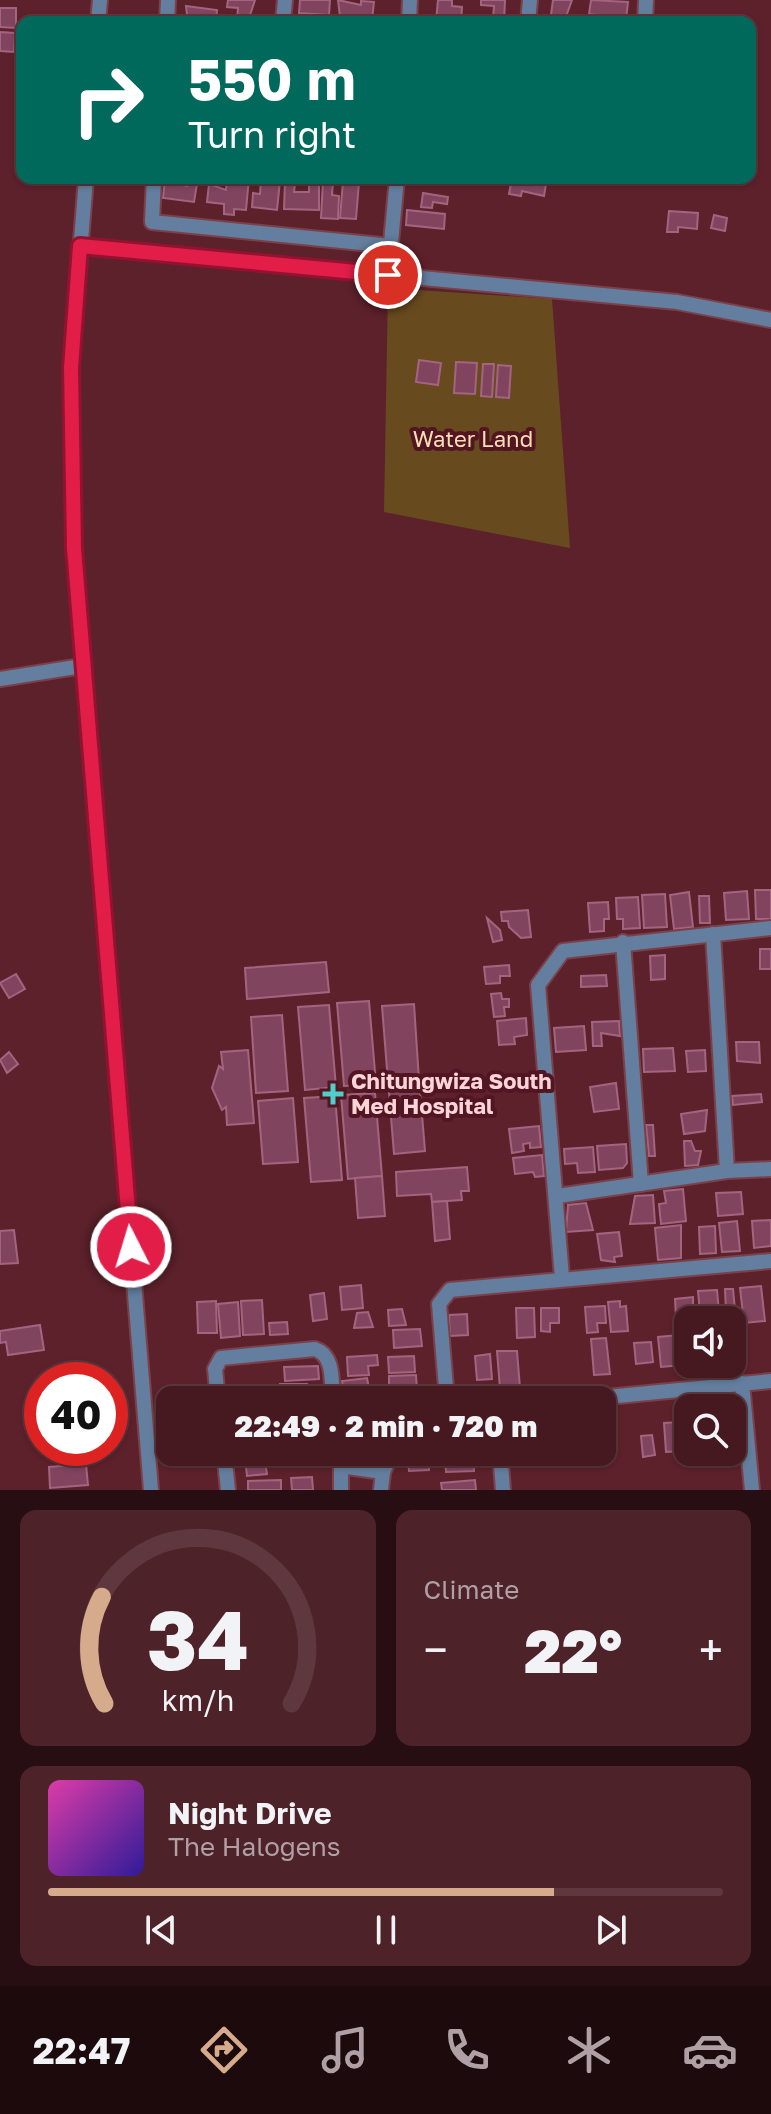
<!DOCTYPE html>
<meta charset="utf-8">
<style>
body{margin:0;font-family:"Golos Text",sans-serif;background:#4d2229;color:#f1f3f6;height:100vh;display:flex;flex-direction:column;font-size:30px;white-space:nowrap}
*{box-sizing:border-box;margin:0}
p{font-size:26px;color:#b0a0a5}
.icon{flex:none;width:44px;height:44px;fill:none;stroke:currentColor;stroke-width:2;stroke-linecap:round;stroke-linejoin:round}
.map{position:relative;height:1490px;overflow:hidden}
.panel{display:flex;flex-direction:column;gap:20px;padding:20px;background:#260e12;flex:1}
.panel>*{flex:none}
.hud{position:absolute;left:16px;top:16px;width:740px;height:168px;border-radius:16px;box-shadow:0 2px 6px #0004,0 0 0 2px #5e383e;background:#00695c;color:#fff;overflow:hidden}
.buttons{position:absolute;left:674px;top:1306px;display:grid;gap:16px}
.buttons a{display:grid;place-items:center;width:72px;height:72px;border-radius:16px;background:#461920;box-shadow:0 2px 6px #0004,0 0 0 2px #5e383e;font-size:40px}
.speed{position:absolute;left:24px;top:1362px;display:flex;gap:16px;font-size:40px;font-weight:700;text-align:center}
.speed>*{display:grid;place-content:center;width:104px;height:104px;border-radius:50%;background:#461920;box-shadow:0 2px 6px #0004,0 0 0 2px #5e383e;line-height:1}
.speed .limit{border:12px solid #d22;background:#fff;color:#111}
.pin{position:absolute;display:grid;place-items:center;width:68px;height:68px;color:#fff;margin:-34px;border:4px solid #fff;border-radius:50%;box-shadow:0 2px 8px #0007}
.me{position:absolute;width:88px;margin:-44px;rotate:355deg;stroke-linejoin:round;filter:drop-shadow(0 0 6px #0008)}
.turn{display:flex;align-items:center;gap:28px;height:168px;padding:0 40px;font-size:36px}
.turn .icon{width:104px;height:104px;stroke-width:2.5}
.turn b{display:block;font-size:56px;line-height:68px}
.big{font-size:60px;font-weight:800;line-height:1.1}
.panel .widget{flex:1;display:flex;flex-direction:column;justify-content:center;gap:12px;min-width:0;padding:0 28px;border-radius:16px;background:#4d2229}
.panel .dial{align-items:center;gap:0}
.dial svg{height:208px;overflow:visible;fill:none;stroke:#5e383e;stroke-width:7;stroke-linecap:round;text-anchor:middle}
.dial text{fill:#f1f3f6;stroke:none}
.song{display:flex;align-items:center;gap:24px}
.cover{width:96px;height:96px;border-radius:12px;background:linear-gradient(135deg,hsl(320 70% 55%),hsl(250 70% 35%))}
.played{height:8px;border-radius:4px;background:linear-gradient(90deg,#d6ab8b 75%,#5e383e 75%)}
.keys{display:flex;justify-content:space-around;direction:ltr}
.heat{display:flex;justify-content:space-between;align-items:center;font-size:44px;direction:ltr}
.panel .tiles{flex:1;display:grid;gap:20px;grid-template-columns:1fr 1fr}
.widget:last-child{grid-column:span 2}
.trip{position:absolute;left:156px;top:1386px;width:460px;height:80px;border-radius:16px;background:#461920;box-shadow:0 2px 6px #0004,0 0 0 2px #5e383e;font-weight:800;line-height:80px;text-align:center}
.tab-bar{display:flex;height:128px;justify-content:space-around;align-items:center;background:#1c0a0d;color:#b0a0a5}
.tab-bar .icon{width:56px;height:56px}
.tab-bar .on{color:#d6ab8b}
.tab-bar b{font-size:36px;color:#f1f3f6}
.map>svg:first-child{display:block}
</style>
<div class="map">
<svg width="771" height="1490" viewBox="0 0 771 1490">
<rect width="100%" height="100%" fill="#5d212b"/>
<polygon fill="#684a1f" points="388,288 552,299 570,548 384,512"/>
<g fill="#80445f" stroke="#a3647f" stroke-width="2">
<polygon points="228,0 255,0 248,21 237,20 238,8 227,7"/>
<polygon points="300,0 330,0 329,15 299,13"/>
<polygon points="338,0 361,5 361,1 374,2 372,20 340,17"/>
<polygon points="438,0 452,0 452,6 462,7 461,22 436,21"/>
<polygon points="481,0 505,0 504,22 484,22 484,19 493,19 494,6 481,5"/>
<polygon points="553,0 572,0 564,22 550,22"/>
<polygon points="591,0 628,2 626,19 589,14"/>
<polygon points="186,6 217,10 216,22 188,22"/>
<polygon points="0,8 16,8 16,28 0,27"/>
<polygon points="296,16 327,17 327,22 295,22"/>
<polygon points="0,32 15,33 14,52 0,51"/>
<polygon points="227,178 249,178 246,210 234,209 234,215 224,214 224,204 207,202 209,184 226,190"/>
<polygon points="512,178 547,178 544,196 522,191 521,196 509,194"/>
<polygon points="261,179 280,181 277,210 252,207 253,193 260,194"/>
<polygon points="165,180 187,186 188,183 197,184 194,202 163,198"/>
<polygon points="323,181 333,181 332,195 339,196 338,219 321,218"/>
<polygon points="343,181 359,182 356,219 340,218"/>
<polygon points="285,182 295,183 294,192 309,192 309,185 319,185 319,210 284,209"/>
<polygon points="423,193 448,197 447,204 433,202 432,208 421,207"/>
<polygon points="407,210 445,214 444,229 406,225"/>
<polygon points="669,211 698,213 697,229 678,227 678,232 667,232"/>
<polygon points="714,215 727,218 725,231 711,228"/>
<polygon points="419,360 441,363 438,385 416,382"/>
<polygon points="456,362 477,363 475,394 454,393"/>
<polygon points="483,364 494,364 492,397 481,396"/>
<polygon points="498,365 511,366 509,398 496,397"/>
<polygon points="755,890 771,890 771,919 756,919"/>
<polygon points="747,891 749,919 726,920 724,893"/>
<polygon points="689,892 693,927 674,929 670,895"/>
<polygon points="665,894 667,927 644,928 642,895"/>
<polygon points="699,896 709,896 710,923 700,923"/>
<polygon points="638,897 640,928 623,929 623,919 617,919 616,898"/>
<polygon points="608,902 609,919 604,919 604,931 590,932 588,903"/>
<polygon points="528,910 531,937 521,938 509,927 508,921 502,921 501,912"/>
<polygon points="487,918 500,930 502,940 493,942"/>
<rect x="760" y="949" width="11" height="20"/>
<polygon points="665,955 665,979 651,980 650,956"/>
<polygon points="326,962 329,992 247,999 245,968"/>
<polygon points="509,965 510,976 500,976 500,983 486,984 484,967"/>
<polygon points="16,974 25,989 9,998 0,983"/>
<polygon points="606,975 607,986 581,987 581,976"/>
<polygon points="501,993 502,999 509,999 509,1007 504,1007 505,1016 494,1017 491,994"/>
<polygon points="369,1001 376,1084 344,1086 337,1003"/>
<polygon points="414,1004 419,1080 388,1082 382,1006"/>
<polygon points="329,1005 336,1087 305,1090 298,1007"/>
<polygon points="282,1015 288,1091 256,1093 251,1017"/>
<polygon points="526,1018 527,1035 514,1037 515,1044 499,1045 497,1021"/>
<polygon points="619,1021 620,1036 601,1033 602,1046 593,1046 592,1022"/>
<polygon points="584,1026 586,1050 556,1052 554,1028"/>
<polygon points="736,1042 759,1042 760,1063 737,1061"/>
<polygon points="673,1048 675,1071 644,1072 643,1049"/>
<polygon points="248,1050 254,1123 227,1125 226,1107 222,1110 212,1088 219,1066 223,1069 221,1052"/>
<polygon points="705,1050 706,1071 688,1072 686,1051"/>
<polygon points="9,1052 18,1064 7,1073 0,1060"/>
<polygon points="616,1083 619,1109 594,1112 590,1087"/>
<polygon points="420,1090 425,1151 394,1154 389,1092"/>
<polygon points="375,1093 382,1176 348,1179 341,1095"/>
<polygon points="761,1094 762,1102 733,1105 732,1096"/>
<polygon points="335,1096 342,1180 311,1182 304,1098"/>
<polygon points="293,1098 298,1162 263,1164 258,1101"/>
<polygon points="707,1110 705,1131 684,1134 681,1114"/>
<polygon points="646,1125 653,1125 655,1156 649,1156"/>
<polygon points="539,1126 541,1147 530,1148 530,1143 523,1144 524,1151 512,1153 509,1129"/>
<polygon points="684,1141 691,1141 695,1151 701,1151 698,1165 685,1166"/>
<polygon points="626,1144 627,1163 623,1168 599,1170 597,1146"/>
<polygon points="593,1147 595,1172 578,1173 577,1163 565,1164 564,1149"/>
<polygon points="542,1155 544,1176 535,1177 533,1172 515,1174 513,1158"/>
<polygon points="467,1167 469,1191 461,1191 462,1200 432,1202 431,1194 397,1196 396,1172"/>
<polygon points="382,1176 385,1216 358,1218 355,1178"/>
<polygon points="683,1189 686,1221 661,1224 659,1204 666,1203 664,1191"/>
<polygon points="741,1192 743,1214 718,1216 716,1193"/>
<polygon points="653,1195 655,1223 630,1224 635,1196"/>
<polygon points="447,1201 450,1239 435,1241 432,1202"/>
<polygon points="586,1203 593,1230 566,1232 568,1205"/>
<polygon points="771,1220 771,1246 754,1248 752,1221"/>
<polygon points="737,1221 740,1251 722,1252 719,1223"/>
<polygon points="681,1225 681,1258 658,1260 655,1228"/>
<polygon points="715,1226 716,1253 700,1254 699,1227"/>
<polygon points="14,1230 18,1263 0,1264 0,1231"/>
<polygon points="619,1232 622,1256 614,1257 615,1262 601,1260 597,1234"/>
<polygon points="361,1285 363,1308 342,1310 340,1287"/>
<polygon points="761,1286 765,1321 744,1323 740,1288"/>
<polygon points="725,1289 733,1289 735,1310 726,1311"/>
<polygon points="717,1290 719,1312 700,1313 698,1291"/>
<polygon points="324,1293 327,1319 313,1321 310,1295"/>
<polygon points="693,1297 693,1311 676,1317 675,1299"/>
<polygon points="262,1300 264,1334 243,1335 241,1301"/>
<polygon points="216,1301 217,1333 198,1333 197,1302"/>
<polygon points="620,1301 620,1307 626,1306 628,1331 611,1332 608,1302"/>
<polygon points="238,1302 240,1336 221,1338 218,1304"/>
<polygon points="605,1306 606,1323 597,1323 598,1332 587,1333 585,1307"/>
<polygon points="516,1308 534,1308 535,1337 517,1338"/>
<polygon points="541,1308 559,1308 559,1323 550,1323 550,1332 541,1331"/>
<polygon points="402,1309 406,1325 389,1326 388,1310"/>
<polygon points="368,1312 373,1327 354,1328 357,1313"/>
<polygon points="467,1314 468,1335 450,1336 449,1315"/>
<polygon points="287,1322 288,1334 270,1335 269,1323"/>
<polygon points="40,1325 44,1350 8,1355 6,1342 0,1343 0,1331"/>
<polygon points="420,1329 422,1346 394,1348 393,1330"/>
<polygon points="679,1335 682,1365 661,1367 658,1337"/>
<polygon points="606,1338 610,1374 594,1375 591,1339"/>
<polygon points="651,1342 653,1362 636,1364 634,1343"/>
<polygon points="497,1351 517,1351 520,1388 500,1389"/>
<polygon points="490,1354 492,1379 477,1380 475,1356"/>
<polygon points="377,1355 378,1365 368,1366 369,1375 348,1376 347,1357"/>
<polygon points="414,1356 415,1372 389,1373 388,1357"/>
<polygon points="318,1366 319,1379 285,1381 284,1367"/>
<polygon points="416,1375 417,1390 389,1391 389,1376"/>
<polygon points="367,1378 369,1388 344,1392 342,1381"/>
<polygon points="280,1384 307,1384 310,1400 281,1400"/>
<polygon points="679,1422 682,1451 666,1452 664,1423"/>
<polygon points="615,1426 616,1444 606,1445 606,1451 602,1451 602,1427"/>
<polygon points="652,1435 655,1455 643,1457 641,1436"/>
<polygon points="507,1452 526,1452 527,1461 508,1462"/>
<polygon points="473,1454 474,1471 446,1472 445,1455"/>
<polygon points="264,1455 267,1474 247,1476 245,1458"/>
<polygon points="429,1455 429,1470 409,1471 408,1456"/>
<polygon points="86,1464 88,1485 50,1488 49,1467"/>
<polygon points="312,1477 313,1490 292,1490 291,1478"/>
<polygon points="281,1480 281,1490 248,1490 248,1481"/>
<polygon points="475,1480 476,1490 442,1490 441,1483"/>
</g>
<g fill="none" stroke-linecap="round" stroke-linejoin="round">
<g stroke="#7a414a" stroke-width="18">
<g id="minor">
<polyline points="98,22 100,0"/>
<polyline points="167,22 168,0"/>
<polyline points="283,22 285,0"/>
<polyline points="409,22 410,0"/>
<polyline points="528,22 530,0"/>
<polyline points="645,22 646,0"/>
<polyline points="86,178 71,368 74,548 151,1490"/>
<polyline points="154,178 152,222 391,246"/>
<polyline points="80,246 677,302 771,320"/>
<polyline points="388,275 397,178"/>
<polyline points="0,679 82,666"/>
<polyline points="713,934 727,1171"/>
<polyline points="623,942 641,1184"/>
<polyline points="558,1196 727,1171 771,1169"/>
<polyline points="562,1278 538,985 563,951 771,928"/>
<polyline points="742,1383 752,1490"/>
<path d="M218,1400l-3,-31 6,-11 94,-9c20,7 16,33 18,51"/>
<polyline points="447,1400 439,1304 450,1290 771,1261"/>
<polyline points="576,1400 771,1381"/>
<polyline points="224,1452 228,1490"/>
<polyline points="339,1452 341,1466 383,1472"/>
<polyline points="500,1452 503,1490"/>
<polyline points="341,1466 341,1490"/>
<polyline points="381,1490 383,1472 392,1452"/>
</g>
</g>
<use href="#minor" stroke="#637e9e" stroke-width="14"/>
</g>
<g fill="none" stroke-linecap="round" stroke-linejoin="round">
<g stroke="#92132f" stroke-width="20">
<polyline id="route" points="131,1247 74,548 71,368 80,246 388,275"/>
</g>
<use href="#route" stroke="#e11d48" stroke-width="14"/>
</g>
<path fill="#53cdcb" stroke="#511621" stroke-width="3" d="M329 1082h8v8h8v8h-8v8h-8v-8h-8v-8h8z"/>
<g text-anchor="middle" stroke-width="8" stroke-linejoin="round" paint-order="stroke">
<g font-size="22" fill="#fedeb5" stroke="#511621">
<text x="473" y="447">Water Land</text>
</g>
<g font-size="22" font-weight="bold" fill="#fdd5d8" stroke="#511621" text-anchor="start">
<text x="351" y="1089">Chitungwiza South<tspan x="351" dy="25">Med Hospital</tspan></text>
</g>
</g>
</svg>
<div class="buttons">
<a><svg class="icon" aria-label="sound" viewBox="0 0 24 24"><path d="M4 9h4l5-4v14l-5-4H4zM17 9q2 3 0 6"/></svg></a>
<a><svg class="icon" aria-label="search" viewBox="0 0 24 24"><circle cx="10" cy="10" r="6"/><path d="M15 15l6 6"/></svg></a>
</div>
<div class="speed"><div class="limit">40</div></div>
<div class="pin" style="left:388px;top:275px;background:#d93025"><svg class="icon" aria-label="arrive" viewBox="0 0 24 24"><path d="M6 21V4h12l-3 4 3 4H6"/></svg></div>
<svg class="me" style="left:131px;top:1247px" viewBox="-20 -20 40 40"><circle r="17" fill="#e11d48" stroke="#fff" stroke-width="3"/><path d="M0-11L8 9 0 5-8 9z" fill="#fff"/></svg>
<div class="trip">22:49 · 2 min · 720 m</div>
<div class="hud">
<div class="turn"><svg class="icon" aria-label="right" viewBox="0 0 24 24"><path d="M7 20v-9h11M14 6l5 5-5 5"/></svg><div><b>550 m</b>Turn right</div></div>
</div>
</div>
<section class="panel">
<div class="tiles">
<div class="widget dial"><svg viewBox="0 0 100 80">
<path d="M14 69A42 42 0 1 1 86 69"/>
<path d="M14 69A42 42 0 0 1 13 28" stroke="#d6ab8b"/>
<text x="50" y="56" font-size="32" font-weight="700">34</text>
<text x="50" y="72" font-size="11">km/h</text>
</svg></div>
<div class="widget"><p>Climate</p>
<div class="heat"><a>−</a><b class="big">22°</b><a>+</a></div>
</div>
<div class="widget">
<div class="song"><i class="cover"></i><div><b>Night Drive</b><p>The Halogens</p></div></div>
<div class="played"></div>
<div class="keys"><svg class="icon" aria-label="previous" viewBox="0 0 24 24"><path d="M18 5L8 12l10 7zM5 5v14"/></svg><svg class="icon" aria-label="pause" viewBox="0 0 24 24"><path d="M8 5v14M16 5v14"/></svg><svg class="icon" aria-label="next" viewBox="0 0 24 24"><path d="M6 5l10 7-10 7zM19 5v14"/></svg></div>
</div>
</div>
</section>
<nav class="tab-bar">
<b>22:47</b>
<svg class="icon on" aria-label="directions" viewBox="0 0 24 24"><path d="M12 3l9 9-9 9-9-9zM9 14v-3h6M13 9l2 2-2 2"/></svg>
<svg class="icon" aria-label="music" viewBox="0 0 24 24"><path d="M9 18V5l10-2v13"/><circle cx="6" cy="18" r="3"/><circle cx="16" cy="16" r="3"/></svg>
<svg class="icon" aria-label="phone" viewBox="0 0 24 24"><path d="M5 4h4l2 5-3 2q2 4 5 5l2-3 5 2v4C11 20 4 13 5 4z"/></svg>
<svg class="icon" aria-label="climate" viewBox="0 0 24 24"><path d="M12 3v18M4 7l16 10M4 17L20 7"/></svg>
<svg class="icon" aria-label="car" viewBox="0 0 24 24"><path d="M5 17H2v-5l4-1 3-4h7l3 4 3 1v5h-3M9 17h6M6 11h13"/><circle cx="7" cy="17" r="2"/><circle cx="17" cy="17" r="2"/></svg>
</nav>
